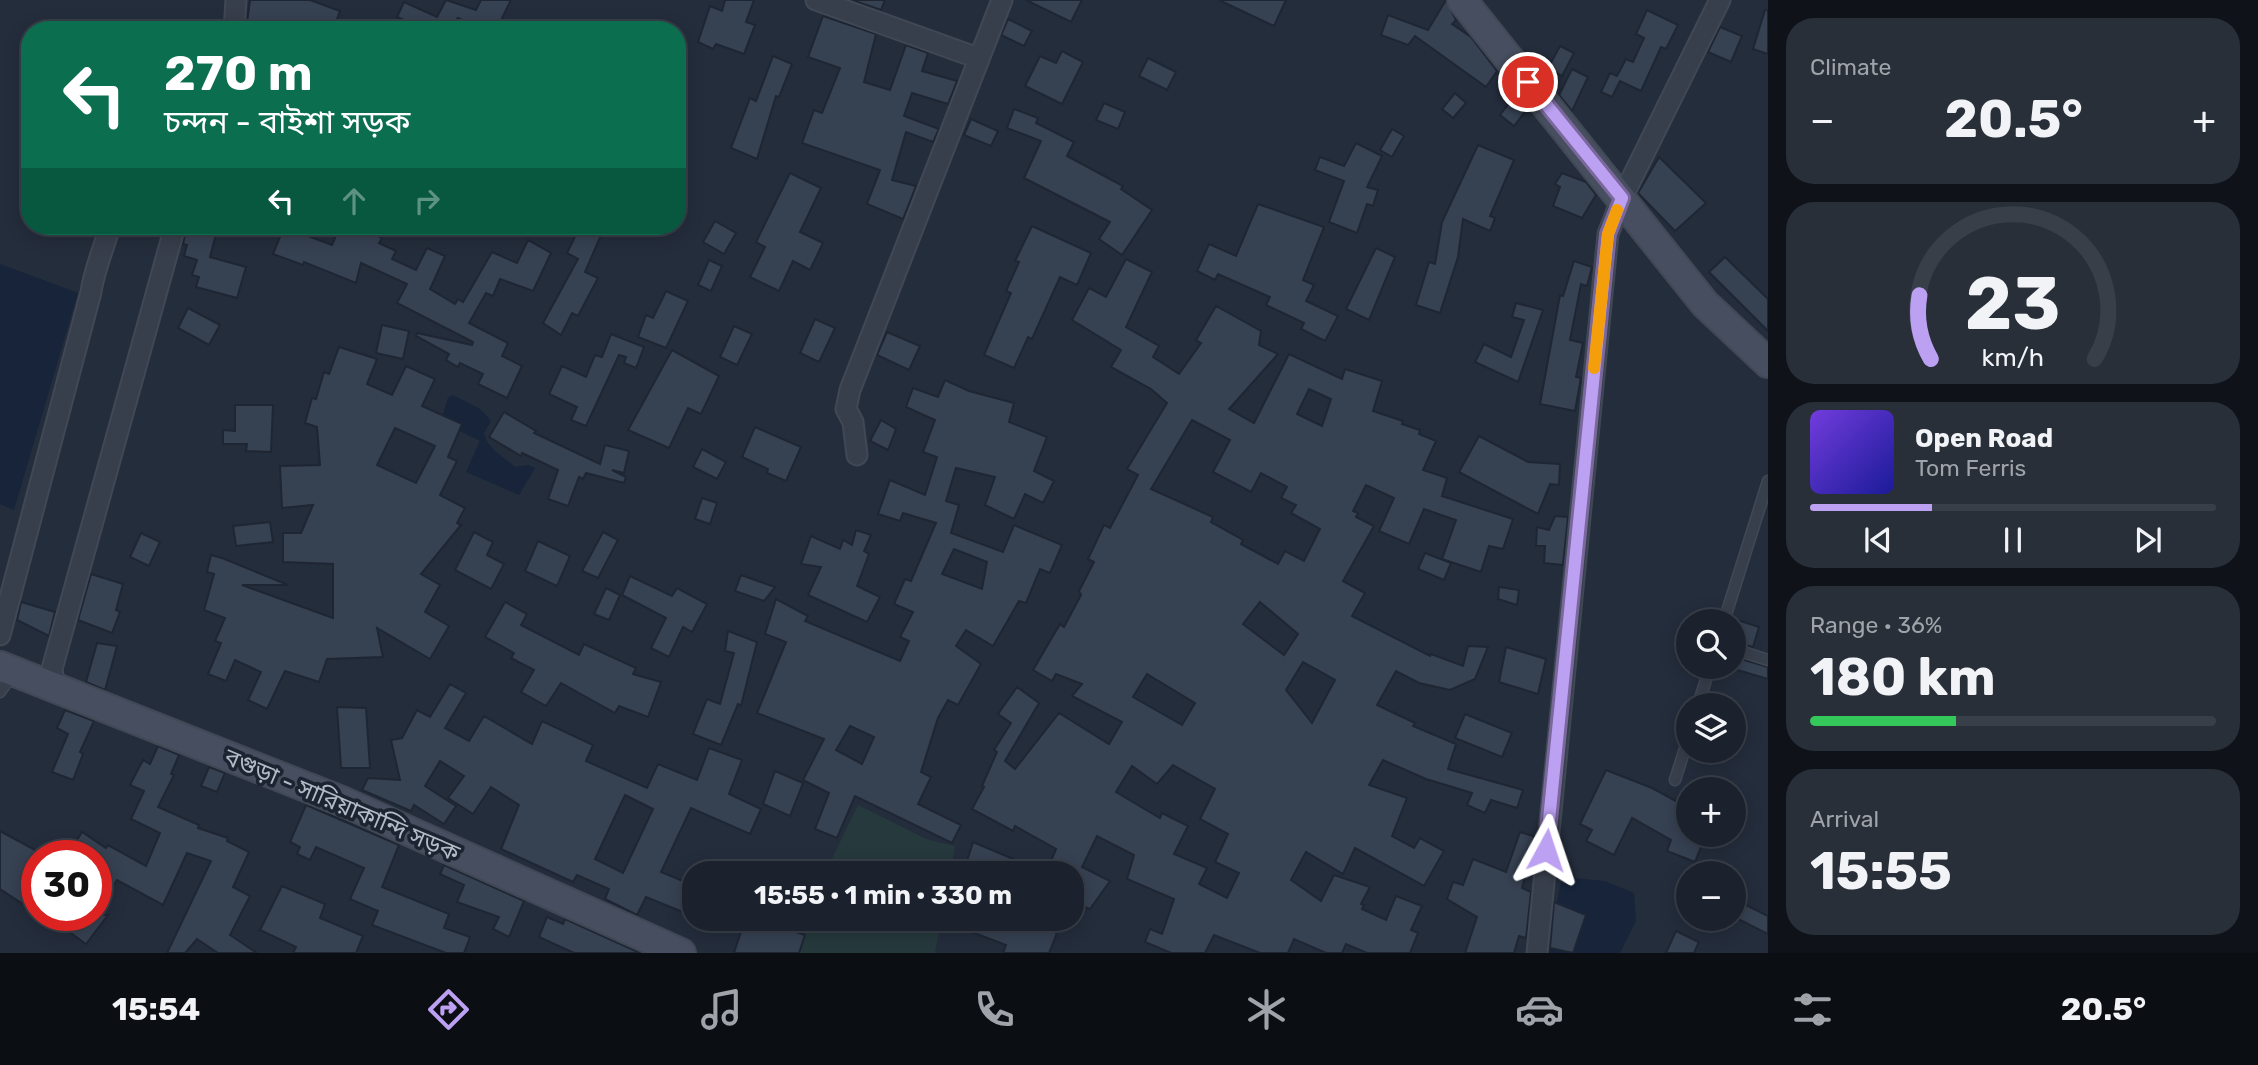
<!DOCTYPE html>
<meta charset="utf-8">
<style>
body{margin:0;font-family:Rubik,"Noto Sans Bengali",sans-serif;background:#282f39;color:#f1f3f6;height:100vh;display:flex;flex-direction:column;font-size:26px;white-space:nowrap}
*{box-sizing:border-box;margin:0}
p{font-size:23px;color:#a0a4aa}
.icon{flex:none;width:38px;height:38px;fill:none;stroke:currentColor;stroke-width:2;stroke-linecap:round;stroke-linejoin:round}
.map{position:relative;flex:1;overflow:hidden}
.details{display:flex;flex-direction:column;gap:18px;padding:18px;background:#0f1319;width:490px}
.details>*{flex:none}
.hud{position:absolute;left:21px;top:21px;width:665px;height:214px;border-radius:28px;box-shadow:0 4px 18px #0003,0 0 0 2px #393f49;background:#0b6e4f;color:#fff;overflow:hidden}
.controls{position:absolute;left:1676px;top:609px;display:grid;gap:14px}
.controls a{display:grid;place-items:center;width:70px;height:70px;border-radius:50%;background:#1b222d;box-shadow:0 4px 18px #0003,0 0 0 2px #393f49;font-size:35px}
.speed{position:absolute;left:21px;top:840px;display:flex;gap:14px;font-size:35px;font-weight:700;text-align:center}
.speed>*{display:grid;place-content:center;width:91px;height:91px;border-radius:50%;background:#1b222d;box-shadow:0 4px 18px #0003,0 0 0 2px #393f49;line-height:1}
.speed .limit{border:10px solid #d22;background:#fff;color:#111}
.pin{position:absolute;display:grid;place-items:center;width:60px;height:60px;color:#fff;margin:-30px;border:4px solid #fff;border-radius:50%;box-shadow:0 2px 7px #0007}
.me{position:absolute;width:77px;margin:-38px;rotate:5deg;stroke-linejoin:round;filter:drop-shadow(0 0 5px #0008)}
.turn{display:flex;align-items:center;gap:24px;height:147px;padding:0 28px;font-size:32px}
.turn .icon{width:91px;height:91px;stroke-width:2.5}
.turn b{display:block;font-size:49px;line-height:60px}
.lanes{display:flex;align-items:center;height:66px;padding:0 28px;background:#0003;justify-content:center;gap:35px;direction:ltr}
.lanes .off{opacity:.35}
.big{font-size:52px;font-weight:700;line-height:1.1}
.details .widget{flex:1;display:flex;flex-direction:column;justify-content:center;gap:10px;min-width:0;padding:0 24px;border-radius:28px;background:#282f39}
.details .dial{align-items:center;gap:0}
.dial svg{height:182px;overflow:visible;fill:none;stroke:#393f49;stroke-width:7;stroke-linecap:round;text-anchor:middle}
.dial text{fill:#f1f3f6;stroke:none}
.song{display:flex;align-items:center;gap:21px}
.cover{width:84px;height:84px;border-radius:10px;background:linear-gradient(135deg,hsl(260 70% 55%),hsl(240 70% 35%))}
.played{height:7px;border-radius:4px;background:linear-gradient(90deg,#bca0f2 30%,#393f49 30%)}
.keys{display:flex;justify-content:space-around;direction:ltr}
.heat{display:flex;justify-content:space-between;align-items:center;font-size:38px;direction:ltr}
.charge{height:10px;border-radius:5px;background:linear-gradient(90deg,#34c759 36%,#393f49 0)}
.trip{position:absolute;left:682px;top:861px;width:402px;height:70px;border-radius:28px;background:#1b222d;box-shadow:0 4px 18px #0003,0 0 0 2px #393f49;font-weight:700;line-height:70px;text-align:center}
.tab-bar{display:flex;height:112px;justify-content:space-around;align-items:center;background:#0b0e12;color:#a0a4aa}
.tab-bar .icon{width:49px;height:49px}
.tab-bar .active{color:#bca0f2}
.tab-bar b{font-size:32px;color:#f1f3f6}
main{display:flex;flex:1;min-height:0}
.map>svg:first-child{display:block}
</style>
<main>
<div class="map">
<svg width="1768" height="953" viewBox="0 0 1768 953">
<rect width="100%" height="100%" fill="#242d3c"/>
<g fill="#26393d">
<polygon points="858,805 926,839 955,846 950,873 825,873"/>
<polygon points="809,919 941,919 935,953 798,953"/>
</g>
<g fill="#17243a">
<polygon points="0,264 78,293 14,510 0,504"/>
<path d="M453,395l27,14 11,12 -7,12c4,17 19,23 31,34l13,-2 7,3 -16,27 -53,-23 14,-31 -33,-16 -5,-8 6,-19z"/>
<polygon points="1562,877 1605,881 1634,893 1636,921 1620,953 1547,953"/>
</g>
<g fill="#364152" stroke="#1f2633" stroke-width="2" fill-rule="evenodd">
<polygon points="250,0 310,0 340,11 333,30 312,30 288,21 285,30 246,30"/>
<polygon points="446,0 476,10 481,0 511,0 502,18 522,30 483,30 458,18 452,25 460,30 398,30 404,20 397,17 404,2 437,17"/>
<polygon points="725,0 754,0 746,22 755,25 744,54 716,44 713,49 698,42 710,6 722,11"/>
<polygon points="852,0 885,0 881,10"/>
<polygon points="1026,0 1082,0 1071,22"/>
<polygon points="1219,0 1286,0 1274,26"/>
<polygon points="1446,0 1456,20 1452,24 1471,37 1497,71 1486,87 1415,36 1408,45 1381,35 1388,15 1428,30"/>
<polygon points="1647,10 1678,25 1666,49 1661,47 1641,91 1620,81 1612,97 1601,92 1610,73 1617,76 1626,59 1633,62 1644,38 1636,34"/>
<polygon points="1765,10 1768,10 1768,54 1753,49"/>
<polygon points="823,16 876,34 864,82 890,90 906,45 928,53 922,71 957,81 948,104 912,93 904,116 939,129 933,142 906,132 892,180 916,186 903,219 867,204 880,170 802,143 814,110 822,113 840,68 808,57"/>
<polygon points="1008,19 1032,31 1024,46 1001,35"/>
<polygon points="1720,27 1742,36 1731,62 1708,52"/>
<polygon points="1560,46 1574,53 1562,76 1548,68"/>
<polygon points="1062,51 1083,62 1062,104 1025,86 1040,56 1056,63"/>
<polygon points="773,56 792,64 779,97 776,96 757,159 731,148 750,98 756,101"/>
<polygon points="1148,58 1176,72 1167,90 1139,76"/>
<polygon points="1572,69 1588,77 1572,111 1559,95"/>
<polygon points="1455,93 1466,103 1453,118 1442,109"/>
<polygon points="1513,98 1527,109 1514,126 1500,115"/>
<polygon points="1104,103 1125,112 1118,129 1096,120"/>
<polygon points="1014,109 1038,118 1036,123 1074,142 1067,156 1123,186 1121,189 1152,210 1122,255 1099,239 1110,222 1024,178 1041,141 1007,128"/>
<polygon points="971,119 998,131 991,146 964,135"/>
<polygon points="1392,129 1404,136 1392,157 1380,150"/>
<polygon points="1356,143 1382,156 1367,187 1378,190 1373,206 1367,204 1357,233 1329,222 1344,181 1315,170 1320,157 1344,166"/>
<polygon points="1478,145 1514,160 1490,216 1495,218 1490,231 1463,219 1458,257 1440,313 1416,305 1429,262 1435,264 1442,222"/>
<polygon points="1659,157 1706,203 1675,231 1638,193"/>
<polygon points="790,173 821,188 800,232 823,243 810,270 793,261 779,291 750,277 765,247 756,242"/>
<polygon points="1562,173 1586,182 1596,195 1582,218 1553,206 1560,187 1555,184"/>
<polygon points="1258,204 1324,227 1303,280 1314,285 1306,301 1338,316 1325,341 1301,329 1304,323 1266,305 1270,297 1218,274 1215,280 1197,271 1209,244 1236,256"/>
<polygon points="715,221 736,233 724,254 703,242"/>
<polygon points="187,226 216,234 210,257 246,267 237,298 196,287 199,277 192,275 197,260 184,256 187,245 183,244"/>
<polygon points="340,226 358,226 382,238 379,243 396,251 392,259 416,270 427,248 445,256 430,289 455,304 458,299 463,302 492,252 517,263 528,240 551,253 533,291 500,279 493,296 486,293 469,323 508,343 502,356 522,366 507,398 478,384 483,374 460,363 458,367 446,360 449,354 416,336 417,333 472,345 473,342 397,303 407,284 361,263 356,283 304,262 303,265 273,254 284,227 332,245"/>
<polygon points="580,226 605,226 585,272 598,278 578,316 572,313 561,335 543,323 578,259 567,253"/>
<polygon points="1032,226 1091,253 1077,285 1060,277 1032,339 1028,337 1014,368 984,355 1011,293 1006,291 1019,262 1015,261"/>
<polygon points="1376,248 1395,257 1369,320 1346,309"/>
<polygon points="1725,257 1768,299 1768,331 1709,272"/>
<path d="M1126,259l26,13 -26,55 33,19 -6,11 26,17 22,-31 -5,-3 20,-34 45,25 -2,14 19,9 -49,55 25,14 35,-69 53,25 3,-10 37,12 -9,30 30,10 -1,3 18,6 -1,4 17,7 -13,29 24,8 -5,18 71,23 -10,30 -14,-3 -8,26 -39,-13 14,-39 -32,-11 -15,35 -30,-13 15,-33 -28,-13 -13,26 5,2 -2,4 18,9 -31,55 22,12 -13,23 78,40 1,-2 32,12 5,-20 20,1 -13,32 -25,11 -31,-7 -23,-12 -19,34 38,18 -2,3 43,18 -8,25 75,21 -6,18 -26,-8 -6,13 -18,-8 5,-12 -46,-14 -43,-19 -14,25 38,13 -15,38 22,12 6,-10 24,13 -20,35 -69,-38 -12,26 -37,-22 -15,28 30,21 13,-26 36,12 -9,17 3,1 -2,4 24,11 10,-24 26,10 -11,24 7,3 -8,20h-43l-21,-9 -4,9h-16l-32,-14 -6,14h-28l-46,-18 -9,18h-34l-26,-11 5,-13 12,5 12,-35 -47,-20 7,-24 -37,-19 -15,31 28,14 -20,28 -17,-6v-30h-27l10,-24 -41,-23 -2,5 -41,-22 12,-22 -2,-1 15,-34 -3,-2 17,-27 -13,-9 19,-27 22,16 -34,58 10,8 44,-56 50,31 13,-22 -50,-26 10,-12 -26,-10 -4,7 -19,-11 27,-46 4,3 17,-32 -2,-4 15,-29 -6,-3 16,-34 6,3 28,-53 -11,-6 40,-66 -16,-14 -40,-22 10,-17 -49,-30 17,-32 17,9zM1309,389l22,10 -9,27 -25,-12zM1192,420l38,20 -17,32 38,20 10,-19 26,14 -6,11 15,7 -5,8 29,16 -16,32 -19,-10 -7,13 -37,-20 2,-4 -32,-18 2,-5 -62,-28zM1260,602l38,32 -14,21 -41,-31zM1303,662l32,18 -23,43 -26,-33zM1147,674l48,29 -13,22 -49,-28zM1173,765l42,24 -15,30 28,15 -13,28 24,11 -12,25 -28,-14 8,-16 -33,-14 14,-28 -26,-13 -2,5 -44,-26 16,-26 25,18z"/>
<polygon points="709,260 722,266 711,291 698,285"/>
<polygon points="1574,261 1592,267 1587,286 1581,284 1570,340 1583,343 1576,377 1581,378 1575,411 1540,404 1560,295 1563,296"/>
<polygon points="666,291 688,301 666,348 638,337 646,315 653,318"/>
<polygon points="1516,303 1543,310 1518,382 1475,362 1484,344 1511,357 1524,320 1512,317"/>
<polygon points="188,308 220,325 209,345 178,328"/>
<polygon points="815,319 835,328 819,362 800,353"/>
<polygon points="382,325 409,331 403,359 376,353"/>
<polygon points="734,326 752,334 737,365 720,357"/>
<polygon points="887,332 920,346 909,370 877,355"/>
<polygon points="611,334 644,347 636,368 624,363 626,357 619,355 586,426 571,420 577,407 549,394 562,366 586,377 595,355 602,357"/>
<path d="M339,347l38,12 -10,25 25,11 14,-29 29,13 -13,27 40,18 -14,33 9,4 -17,34 25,13 -8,15 4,2 -40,49 19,11 -15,27 24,14 -19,33 -53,-31 6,29 -56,2 -8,23 -34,-11 -18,38 -19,-9 13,-28 -26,-12 -9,21 -18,-7 13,-31 -6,-2 10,-23 -21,-8 10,-36 -7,-2 4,-17 11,3 66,27h-46l91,33v-54l-50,-2v-29h18l12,-28 -31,3 -2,-42 40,-1 -3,-38 -12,-4 7,-25 4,1 8,-27 5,2zM395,428l40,18 -19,37 -39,-18z"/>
<polygon points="672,350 719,376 701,414 688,408 669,448 628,430"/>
<path d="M945,380l24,11 45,12 -5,19 38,15 -13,34 20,10 -11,22 -18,-9 -11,25 -29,-14 10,-28 -39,-9 -10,33 13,4 -8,28 52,19 11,-27 48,20 -12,28 -10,-4 -14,34 -7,-2 -26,45 -27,-16 -10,16 25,18 -23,41 -10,-5 -10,18 -17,54 10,5 -13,27 43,21 -9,18 -97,-47 -18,42 -22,-9 14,-36 -26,-13 21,-41 -67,-26 29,-71 -21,-8 11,-35 32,17 -3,5 95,40 9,-20 -9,-4 13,-25 -19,-8 11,-25 6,2 25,-58 -33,-10 -3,8 -22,-7 12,-34 35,15 12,-38 -14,-5 12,-32 -29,-13 7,-19 25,9zM954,549l33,13 -5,27 -40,-15zM850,726l24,11 -12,27 -26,-14z"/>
<polygon points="235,405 273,405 271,452 246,451 247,444 223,444 223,430 235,431"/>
<polygon points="504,412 536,431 534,433 600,464 605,445 629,451 624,473 612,470 626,477 624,483 586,473 583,479 579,477 568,506 548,499 558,470 522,453 521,456 489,437"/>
<polygon points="881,420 896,429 888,450 870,441"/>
<polygon points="755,427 801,447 786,481 767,473 768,469 742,457"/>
<polygon points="1479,436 1528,462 1560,464 1559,485 1550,484 1538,514 1459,472"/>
<polygon points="702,449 726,462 717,479 693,467"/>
<polygon points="702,498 717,503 710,524 695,519"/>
<polygon points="1555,516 1568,517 1563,565 1544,563 1545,546 1536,546 1537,527 1549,530"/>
<polygon points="270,522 273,542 236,546 233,526"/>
<polygon points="856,530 871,535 864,551 869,554 857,586 880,597 867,622 808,595 821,567 801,564 811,536 840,549 843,540 852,545"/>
<polygon points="474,532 493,542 487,555 504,564 491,589 455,570"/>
<polygon points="603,532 618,540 598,578 582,571"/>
<polygon points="141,533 160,542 149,566 130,557"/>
<polygon points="538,541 570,556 557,586 525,571"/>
<polygon points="1425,553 1451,563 1444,580 1418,569"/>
<polygon points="91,574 123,584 116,610 120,612 112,633 78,620"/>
<polygon points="741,575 775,587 764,601 735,591"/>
<polygon points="630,576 672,596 677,588 707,604 692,632 683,627 669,657 651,648 666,618 622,595"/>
<polygon points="1499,587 1519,590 1517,605 1498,599"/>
<polygon points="606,588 620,595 609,620 594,614"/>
<polygon points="21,602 55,612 49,636 17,620"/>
<polygon points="505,602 527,614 521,625 579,655 584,644 636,668 633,674 661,682 648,717 619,706 615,713 561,683 546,706 521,692 534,670 511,658 514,653 485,637"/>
<polygon points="1734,619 1759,627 1753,647 1734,642"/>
<polygon points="728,631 757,642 741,706 738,704 721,745 693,734 707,699 720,704 734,653 725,651"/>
<polygon points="97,643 117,646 105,690 86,682"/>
<polygon points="1506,647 1546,659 1538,694 1499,682"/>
<polygon points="1734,657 1768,667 1768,679 1734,669"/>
<path d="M450,684l16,9 -21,35 24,13 15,-25 48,28 10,-23 51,24 -7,16 61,27 11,-24 39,16 12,-32 33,12 -13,34 32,15 -11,25 -59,-26 -30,64 34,14v31l-49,-20 -9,18 -32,-16 4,-10 -32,-14 -4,7 -72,-33 18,-44 -28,-18 -18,27 -25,-16 16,-22 -24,-15 -15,25 31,20 -12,18 -30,-19 -3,6 -49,-21 6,-12 32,2 -9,-40 11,-2 15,-28 13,7zM625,795l28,14 -30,64 -28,-14z"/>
<polygon points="337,707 366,708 370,768 341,768"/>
<polygon points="65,710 94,721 80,752 83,754 73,780 52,772 68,734 57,728"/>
<polygon points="1465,714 1512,733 1502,757 1455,738"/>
<polygon points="158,746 179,755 171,774 174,775 158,807 199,825 198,828 228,838 227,841 249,852 233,887 250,896 230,935 257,953 218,953 197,939 185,953 167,953 211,861 187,853 163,905 117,880 96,912 96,856 67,856 82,832 106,848 108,845 146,866 160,833 131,819 144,791 130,785 143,760 150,764"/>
<polygon points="209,767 225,773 217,792 201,786"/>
<polygon points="1606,770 1652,788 1687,807 1678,823 1689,828 1689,835 1706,835 1695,862 1667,851 1671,840 1632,818 1614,855 1586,841 1592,830 1580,824"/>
<polygon points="775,771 803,783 790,816 763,804"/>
<polygon points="306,805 399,845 382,887 449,914 444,928 470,937 464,953 446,953 372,925 378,911 350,899 364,868 316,847 310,860 297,854 300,847 290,842"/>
<polygon points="0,831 37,851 37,889 26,906 0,889"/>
<polygon points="1520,832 1536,837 1522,888 1531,892 1526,938 1519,936 1514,953 1465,953 1477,917 1447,899 1453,882 1463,885 1473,859 1506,872"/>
<polygon points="973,842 1046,873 996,873 967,861"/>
<polygon points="444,865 524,901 509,937 493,929 499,917 457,902 464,885 440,874"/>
<polygon points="282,886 325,904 320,918 363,936 356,953 293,953 296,947 260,930"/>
<polygon points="1738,901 1768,916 1768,934 1734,917"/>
<polygon points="1554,902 1586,915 1573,953 1550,948"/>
<polygon points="73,915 108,915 86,944 64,928"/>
<polygon points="547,917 563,924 565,919 640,953 574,953 539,937"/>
<polygon points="745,919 755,919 805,935 799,953 734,953"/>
<polygon points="968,919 1017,919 1057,933 1049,953 1003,953 1006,945 964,929"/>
<polygon points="1676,931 1699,942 1694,953 1666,953"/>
</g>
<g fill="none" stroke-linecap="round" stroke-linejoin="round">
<g stroke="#414855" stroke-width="13">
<g id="lane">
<polyline points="1724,621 1768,481"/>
<polyline points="1734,649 1768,660"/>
<polyline points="0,692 13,674"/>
<polyline points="1698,705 1710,667"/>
<polyline points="1675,780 1689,736"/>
</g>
</g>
<g stroke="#414855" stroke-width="23">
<g id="street">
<polyline points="816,0 978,58"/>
<polyline points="234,30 236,0"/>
<polyline points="857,455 853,422 846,409 850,390 1002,0"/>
<path d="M0,635l91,-343c3,-22 13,-44 19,-66"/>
<polyline points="55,688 52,669 175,226"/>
<polyline points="1537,953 1608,234 1622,198 1720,0"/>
</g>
</g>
<g stroke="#414855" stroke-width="32">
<g id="secondary">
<polyline points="1462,0 1705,304 1768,363"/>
<polyline points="0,666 344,802 681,953"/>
</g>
</g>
<use href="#lane" stroke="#383f4c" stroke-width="10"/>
<use href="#street" stroke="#383f4c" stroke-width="19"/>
<use href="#secondary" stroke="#464e5f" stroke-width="28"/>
</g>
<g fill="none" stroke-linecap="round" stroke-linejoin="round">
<g stroke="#7a689d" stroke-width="18">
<polyline id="route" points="1528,82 1622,198 1608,234 1546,850"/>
</g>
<use href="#route" stroke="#bca0f2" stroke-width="12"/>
<polyline stroke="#f59e0b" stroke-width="12" points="1594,368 1608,234 1617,210"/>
</g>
<g text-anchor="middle" stroke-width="7" stroke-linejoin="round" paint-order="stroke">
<g font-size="24" fill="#b3bac8" stroke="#1d2431">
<text transform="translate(342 805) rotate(23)" y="8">বগুড়া - সারিয়াকান্দি সড়ক</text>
</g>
</g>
</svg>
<div class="controls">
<a><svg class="icon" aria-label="search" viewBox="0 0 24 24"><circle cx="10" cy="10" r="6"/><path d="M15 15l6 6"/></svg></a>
<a><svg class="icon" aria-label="layers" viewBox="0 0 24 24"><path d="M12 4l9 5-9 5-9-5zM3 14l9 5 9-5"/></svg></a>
<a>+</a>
<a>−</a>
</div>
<div class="speed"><div class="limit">30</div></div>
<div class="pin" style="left:1528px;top:82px;background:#d93025"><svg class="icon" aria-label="arrive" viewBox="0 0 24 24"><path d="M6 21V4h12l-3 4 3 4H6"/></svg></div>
<svg class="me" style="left:1546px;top:850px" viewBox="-20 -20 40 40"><path d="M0-17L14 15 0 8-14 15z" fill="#bca0f2" stroke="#fff" stroke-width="4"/></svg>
<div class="trip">15:55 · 1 min · 330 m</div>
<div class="hud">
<div class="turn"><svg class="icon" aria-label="left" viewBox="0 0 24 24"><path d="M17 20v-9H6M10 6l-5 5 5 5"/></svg><div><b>270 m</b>চন্দন - বাইশা সড়ক</div></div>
<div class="lanes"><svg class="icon" aria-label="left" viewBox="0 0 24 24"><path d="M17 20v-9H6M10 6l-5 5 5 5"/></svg><svg class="icon off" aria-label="ahead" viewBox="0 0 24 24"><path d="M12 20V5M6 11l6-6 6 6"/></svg><svg class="icon off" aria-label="right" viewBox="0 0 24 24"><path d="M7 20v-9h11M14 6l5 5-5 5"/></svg></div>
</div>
</div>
<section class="details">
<div class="widget"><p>Climate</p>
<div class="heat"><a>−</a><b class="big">20.5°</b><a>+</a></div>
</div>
<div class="widget dial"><svg viewBox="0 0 100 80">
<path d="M14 69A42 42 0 1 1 86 69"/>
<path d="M14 69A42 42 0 0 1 9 41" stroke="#bca0f2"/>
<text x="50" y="56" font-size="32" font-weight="700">23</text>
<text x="50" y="72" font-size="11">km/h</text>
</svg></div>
<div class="widget">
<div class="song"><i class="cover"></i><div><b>Open Road</b><p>Tom Ferris</p></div></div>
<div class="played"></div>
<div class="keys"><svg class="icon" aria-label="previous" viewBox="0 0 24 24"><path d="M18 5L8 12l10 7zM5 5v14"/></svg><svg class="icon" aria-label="pause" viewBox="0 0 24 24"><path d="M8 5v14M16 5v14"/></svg><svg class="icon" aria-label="next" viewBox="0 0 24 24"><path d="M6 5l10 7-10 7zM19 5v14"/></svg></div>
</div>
<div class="widget"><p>Range · 36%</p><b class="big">180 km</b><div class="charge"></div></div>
<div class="widget"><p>Arrival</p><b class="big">15:55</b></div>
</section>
</main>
<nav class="tab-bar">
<b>15:54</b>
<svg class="icon active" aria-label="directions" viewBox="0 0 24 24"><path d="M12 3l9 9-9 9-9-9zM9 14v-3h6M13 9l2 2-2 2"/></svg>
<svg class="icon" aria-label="music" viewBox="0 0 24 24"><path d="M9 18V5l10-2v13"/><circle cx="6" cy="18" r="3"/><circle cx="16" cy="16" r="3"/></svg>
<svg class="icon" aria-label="phone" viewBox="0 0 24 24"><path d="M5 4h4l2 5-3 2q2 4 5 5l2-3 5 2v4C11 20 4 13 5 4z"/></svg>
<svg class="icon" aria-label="climate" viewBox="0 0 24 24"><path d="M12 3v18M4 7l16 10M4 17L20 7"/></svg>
<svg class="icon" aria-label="car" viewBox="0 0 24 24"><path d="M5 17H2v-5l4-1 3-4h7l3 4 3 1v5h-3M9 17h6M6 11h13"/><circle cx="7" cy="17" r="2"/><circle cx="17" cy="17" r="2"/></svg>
<svg class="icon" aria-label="filters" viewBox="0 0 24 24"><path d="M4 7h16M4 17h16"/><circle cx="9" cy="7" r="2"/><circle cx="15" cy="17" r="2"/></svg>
<b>20.5°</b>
</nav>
